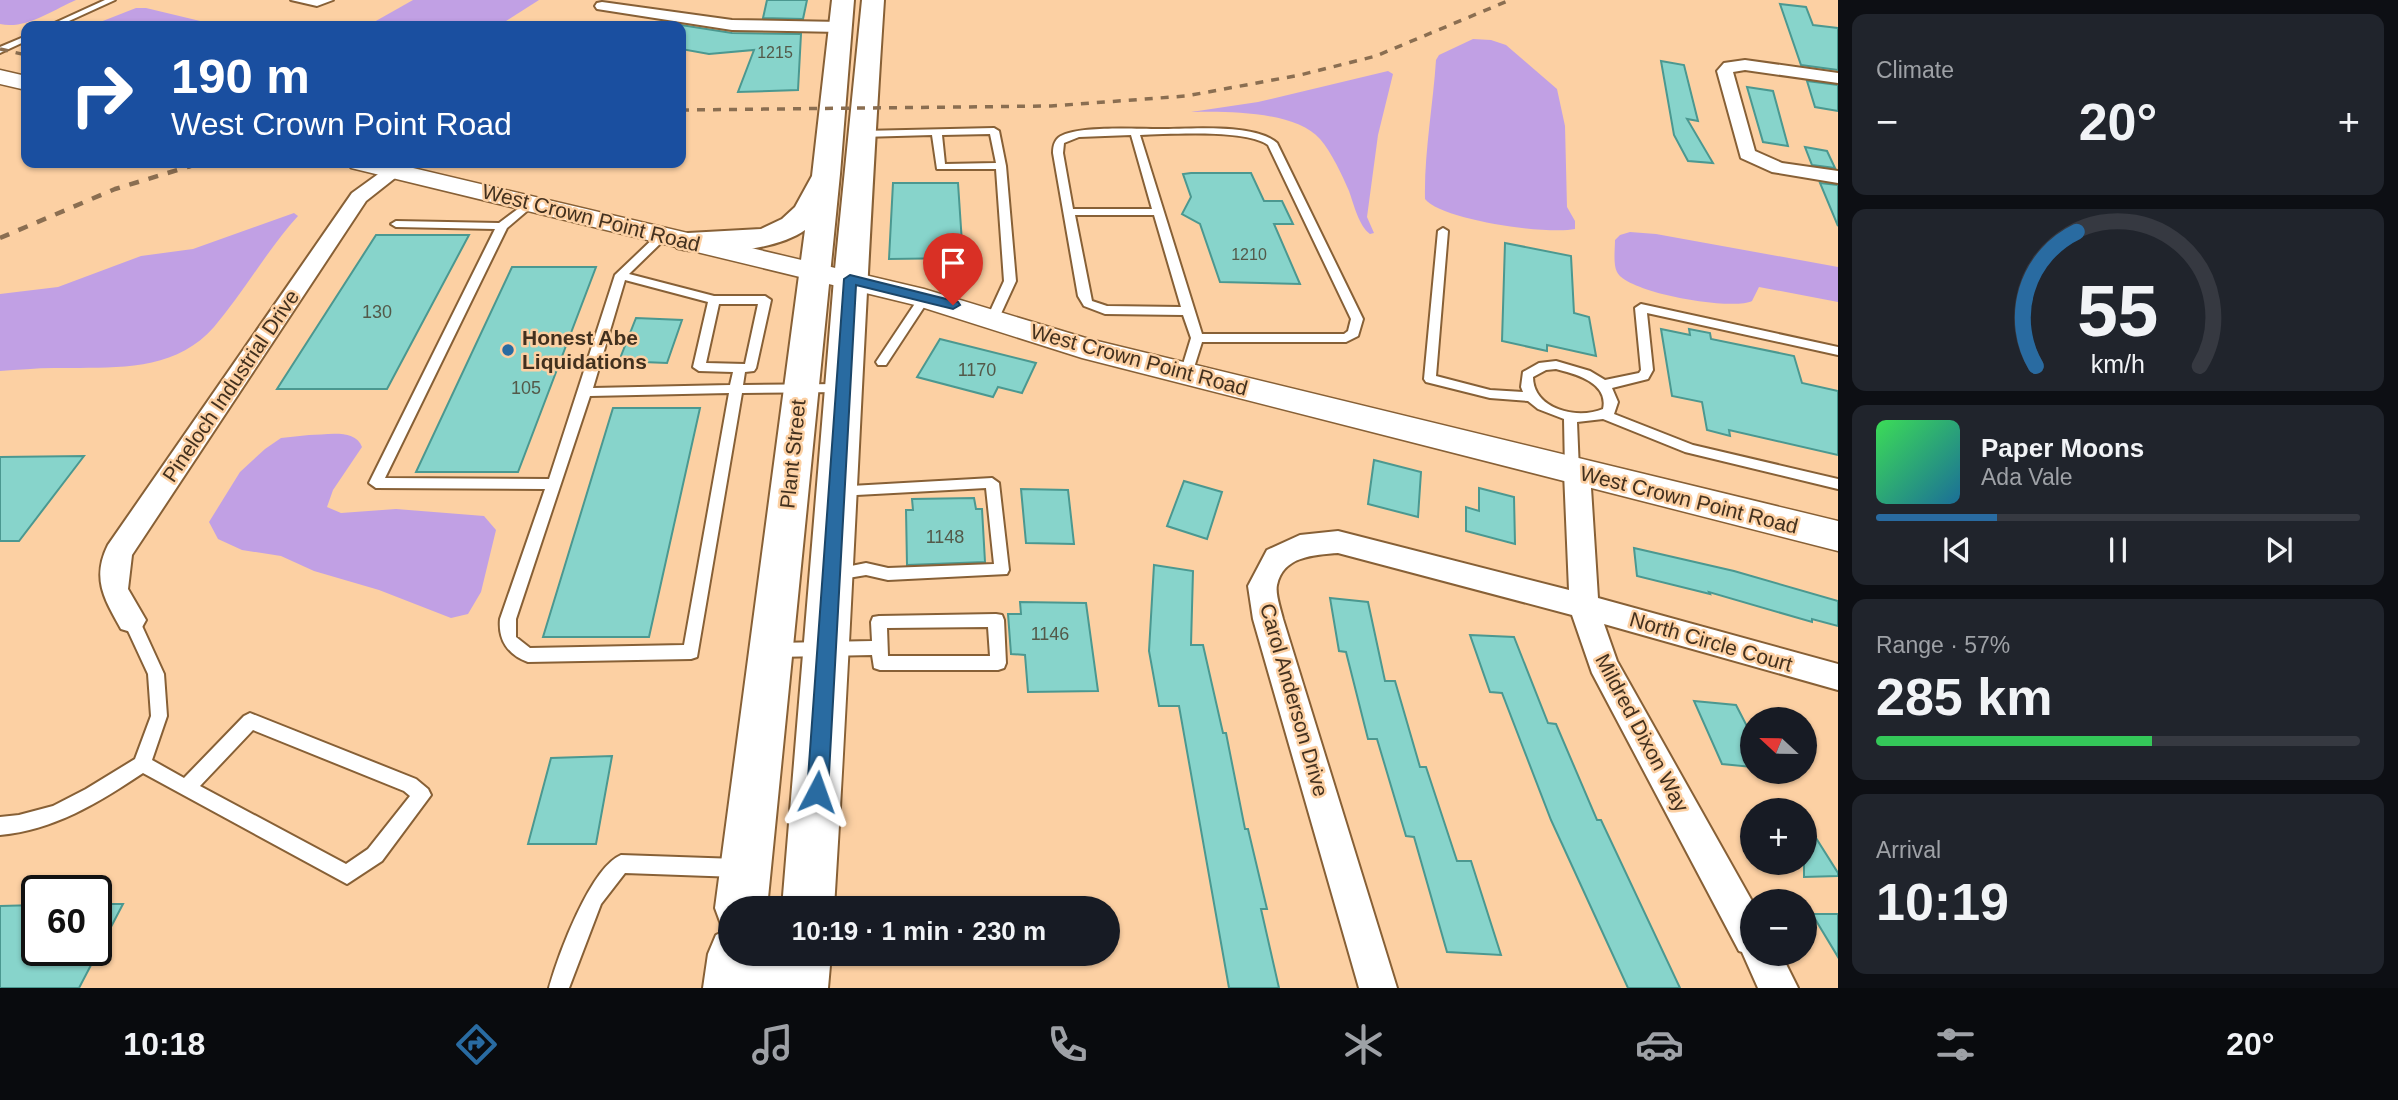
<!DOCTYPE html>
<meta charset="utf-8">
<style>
body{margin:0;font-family:Helvetica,sans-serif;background:#20242c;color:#f1f3f6;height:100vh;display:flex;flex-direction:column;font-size:26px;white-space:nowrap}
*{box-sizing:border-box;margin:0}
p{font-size:23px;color:#9ea1a6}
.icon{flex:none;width:38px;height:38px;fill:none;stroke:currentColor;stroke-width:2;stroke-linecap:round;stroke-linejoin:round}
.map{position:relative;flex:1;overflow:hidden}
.sheet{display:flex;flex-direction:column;gap:14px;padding:14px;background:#0d0f14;width:560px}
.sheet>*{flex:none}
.hud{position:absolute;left:21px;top:21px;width:665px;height:147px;border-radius:14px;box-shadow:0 2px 5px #0004;background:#1a4fa0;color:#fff;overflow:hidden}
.needle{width:46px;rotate:292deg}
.tools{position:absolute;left:1740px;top:707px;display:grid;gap:14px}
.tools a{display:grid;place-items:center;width:77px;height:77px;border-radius:50%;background:#171b24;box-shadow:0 2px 5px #0004;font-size:35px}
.speed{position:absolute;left:21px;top:875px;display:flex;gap:14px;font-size:35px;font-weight:700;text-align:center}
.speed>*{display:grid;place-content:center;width:91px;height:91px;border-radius:50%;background:#171b24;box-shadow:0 2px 5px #0004;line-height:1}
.speed .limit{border:4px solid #111;border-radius:10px;background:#fff;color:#111}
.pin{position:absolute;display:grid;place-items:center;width:60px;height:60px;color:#fff;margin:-72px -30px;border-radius:50% 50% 50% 0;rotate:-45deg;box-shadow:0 0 7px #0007}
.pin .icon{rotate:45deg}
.me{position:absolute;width:77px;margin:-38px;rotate:4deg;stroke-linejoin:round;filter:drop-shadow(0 0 5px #0008)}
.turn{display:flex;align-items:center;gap:24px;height:147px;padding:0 35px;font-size:32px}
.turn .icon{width:91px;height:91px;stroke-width:2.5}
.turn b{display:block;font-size:49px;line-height:60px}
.big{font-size:52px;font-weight:700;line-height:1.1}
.sheet .widget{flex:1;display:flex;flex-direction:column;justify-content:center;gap:10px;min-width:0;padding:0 24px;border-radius:14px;background:#20242c}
.sheet .dial{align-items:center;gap:0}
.dial svg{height:182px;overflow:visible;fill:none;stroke:#363941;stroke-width:7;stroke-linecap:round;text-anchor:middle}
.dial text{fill:#f1f3f6;stroke:none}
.song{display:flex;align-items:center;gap:21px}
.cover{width:84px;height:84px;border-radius:10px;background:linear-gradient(135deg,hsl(130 70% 55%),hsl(200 70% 35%))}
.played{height:7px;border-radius:4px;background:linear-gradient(90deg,#296ba1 25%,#363941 25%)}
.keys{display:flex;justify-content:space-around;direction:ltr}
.heat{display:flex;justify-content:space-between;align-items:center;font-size:38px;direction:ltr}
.charge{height:10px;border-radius:5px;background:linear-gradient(90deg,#34c759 57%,#363941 0)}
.trip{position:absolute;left:718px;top:896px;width:402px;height:70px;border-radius:35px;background:#171b24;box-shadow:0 2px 5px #0004;font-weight:700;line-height:70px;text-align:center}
.tab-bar{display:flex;height:112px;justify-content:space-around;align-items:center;background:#090b0e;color:#9ea1a6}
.tab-bar .icon{width:49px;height:49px}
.tab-bar .current{color:#296ba1}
.tab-bar b{font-size:32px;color:#f1f3f6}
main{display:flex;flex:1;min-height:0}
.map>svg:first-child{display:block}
</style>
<main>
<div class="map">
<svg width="1838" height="988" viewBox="0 0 1838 988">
<rect width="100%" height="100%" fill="#fcd0a3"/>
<g fill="#c1a0e4">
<path d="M0,0h76c-23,10 -51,30 -76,24z"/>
<polygon points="413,0 539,0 498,26 367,26"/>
<polygon points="136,8 146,8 221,26 90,26"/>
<path d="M1473,39l18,1 15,5 51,44 8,37 2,81 8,14v8c-27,6 -134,-9 -150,-30 -1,-46 8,-93 11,-139l3,-5z"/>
<path d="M1388,71l5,3 -15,61 -11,82 7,16 -4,1c-11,-8 -16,-29 -21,-43 -7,-16 -17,-38 -29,-52 -24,-28 -94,-28 -129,-27l67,-10z"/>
<path d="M294,213l4,3c-31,34 -54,76 -84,111 -41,47 -105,40 -160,41 -18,0 -36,2 -54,3v-77l58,-7 83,-31 52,-7z"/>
<path d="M1630,232l26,2 182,33v35l-79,-15 -7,14c-20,10 -125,-8 -135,-29 -4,-7 -2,-23 -2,-32l5,-5z"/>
<path d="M309,435c17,0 46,-7 53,12l-29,43 -6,17 14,6 55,-4 88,7 12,14 -15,62 -13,22 -17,4 -72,-28 -65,-19 -33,-15 -39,-6 -24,-11 -9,-17 31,-50 25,-23 16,-11z"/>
</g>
<g fill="#87d4cb" stroke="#4b9890" stroke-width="2">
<polygon points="767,0 807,0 803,19 763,18"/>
<polygon points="1780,4 1806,7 1813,25 1838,28 1838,70 1801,65"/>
<polygon points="681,25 732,33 801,34 798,90 738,92 754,50 709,54 681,49"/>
<polygon points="1661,61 1684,65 1698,121 1687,119 1713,163 1688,161 1674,135"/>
<polygon points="1807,81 1838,85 1838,111 1815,107"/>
<polygon points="1747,87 1773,91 1788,146 1763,142"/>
<polygon points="1805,147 1827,151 1835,168 1812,165"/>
<polygon points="1191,173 1251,173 1264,201 1282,201 1293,224 1274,224 1300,284 1220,282 1200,224 1182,214 1191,197 1183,174"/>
<polygon points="893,183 958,183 963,258 889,259"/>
<polygon points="1820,183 1838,185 1838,226"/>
<polygon points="376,235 469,235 387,389 277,389"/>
<polygon points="1505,243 1571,256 1574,313 1589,317 1596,356 1547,345 1547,351 1502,341"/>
<polygon points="512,267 596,267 518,472 416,472"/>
<polygon points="636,318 682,320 667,363 619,361"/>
<polygon points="1661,329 1690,335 1689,329 1710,333 1711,339 1794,356 1802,383 1838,391 1838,455 1729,430 1730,436 1707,430 1702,402 1672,396"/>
<polygon points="940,339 1036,363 1022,393 998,387 993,397 917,377"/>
<polygon points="613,408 700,408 649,637 543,637"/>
<polygon points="84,456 19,541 0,541 0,457"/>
<polygon points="1374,460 1421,472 1418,517 1368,504"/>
<polygon points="1184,481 1222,492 1207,539 1167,526"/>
<polygon points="1479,488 1514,497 1515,544 1466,531 1466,507 1479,511"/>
<polygon points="1021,489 1068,490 1074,544 1026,543"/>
<polygon points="974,498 976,509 982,509 985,562 907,565 906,510 913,510 912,499"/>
<polygon points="1634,548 1734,571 1838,601 1838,626 1812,619 1812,622 1709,592 1710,594 1637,576"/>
<polygon points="1154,565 1193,571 1191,645 1203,645 1223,733 1226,733 1245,829 1248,829 1267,909 1261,909 1279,988 1229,988 1179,706 1159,706 1149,651"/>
<polygon points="1330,598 1368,602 1385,681 1395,681 1420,767 1426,767 1457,861 1471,861 1501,955 1447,952 1414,837 1406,836 1377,739 1368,739 1346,652 1339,651"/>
<polygon points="1020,602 1086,603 1098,691 1028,692 1025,655 1011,654 1008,614 1021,614"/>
<polygon points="1470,635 1514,637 1548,723 1556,724 1597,820 1601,820 1680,988 1628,988 1551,820 1502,693 1490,692"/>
<polygon points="1694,701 1736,705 1752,736 1752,767 1722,764"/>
<polygon points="612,756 596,844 528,844 551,758"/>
<polygon points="1804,819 1838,873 1838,876 1804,877"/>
<polygon points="96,904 123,904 79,988 0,988 0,906 37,905 37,950 96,950"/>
<polygon points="1812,914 1838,914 1838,957"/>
</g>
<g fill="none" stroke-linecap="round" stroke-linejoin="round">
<g stroke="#876036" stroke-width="4">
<g id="lane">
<polygon points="105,0 115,0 58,26 48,26"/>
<polygon points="291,0 333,0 317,6"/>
<polygon points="26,36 26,41 0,53 0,47"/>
<path d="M994,128l5,3 7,35 10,115 -17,37 -6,4 -6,-4 17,-37 -8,-112h-59l-5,-34 -70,2 -5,-3 5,-3zM990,134l6,29 -51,1 -3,-29z"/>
<path d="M1159,129c30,0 96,-6 118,14l86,176 -5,17 -12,6h-144l-10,32 -6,4 -6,-4 11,-36 -8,-23 -78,-1 -21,-8 -6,-10 -25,-143c0,-8 2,-15 10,-18 20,-9 72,-6 96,-6zM1131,135l21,74h-79l-10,-56 1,-10 15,-6zM1140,135c29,-1 106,-6 128,10l83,174 -3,12 -4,3h-142zM1075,215h79l27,92 -74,-1 -15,-5z"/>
<path d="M530,200l5,3 -1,2 -27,23 -122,250 164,1 66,-204 43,-41 4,-1 5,3 -1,2 -37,36 85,22h51l6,4 -15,68 -2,3 -9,1 -2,13 100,-1 6,4 -6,4 -101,1 -45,264 -6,2 -163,3c-20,-7 -30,-22 -28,-43l45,-130 -169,-1 -7,-5 126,-254 -99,-2 -5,-3 5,-3 103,2zM625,280l83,22 -15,65 6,4 34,1 -3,13 -137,3zM719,304h39l-13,60 -39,-1zM729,393l-45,252 -154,3 -14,-11v-18l74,-223z"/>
<path d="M1443,228l5,3 -12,145 54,14 33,2 -2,-5 2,-15 16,-9 17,-2 34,10 15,9 34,-7 2,-3 -6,-62 6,-4 197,43v8l-191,-42 6,57 -5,9 -36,9 6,14 -4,12 79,31 145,34v10l-153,-37 -82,-33 -26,3 2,49 -7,5 -7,-5 -1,-52 -26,-10 -10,-8 -38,-3 -64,-16 -2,-3 14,-148zM1556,369c20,5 53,14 47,40 -26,11 -70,0 -70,-32l13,-7z"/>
<polygon points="924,294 930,298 886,365 878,365 876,362 920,296"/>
<polygon points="992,478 999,483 1009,570 1007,574 888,580 866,575 836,580 831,578 828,574 831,570 866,563 888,568 994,564 986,488 838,496 831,491 833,487"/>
<path d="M131,614l6,1 27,59 3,42 -15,44 32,18 60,-62 6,-3 166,66 12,10 3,6 -49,66 -35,23 -204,-111c-45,30 -89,57 -143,62v-18l19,-2 34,-9 33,-17 49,-30 16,-43 -3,-42 -25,-54 2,-5zM253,730l151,61 6,5 -42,53 -22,15 -146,-78z"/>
<path d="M996,614l6,1 2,5 2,43 -2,5 -6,2h-118l-6,-2 -2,-13 -96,2 -6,-2 -2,-5 2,-5 6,-2 96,-2 -1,-19 2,-5 6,-1zM988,627l2,29h-102l-1,-28z"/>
<path d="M621,855l116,4 7,2 2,7 -2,7 -7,2 -112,-4 -24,31 -32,84h-20c9,-32 41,-120 72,-133z"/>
</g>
</g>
<g stroke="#876036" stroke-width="4">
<g id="street">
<polygon points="602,2 732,20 841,22 849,27 841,32 732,30 597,9 595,6 597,3"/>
<polygon points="1745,60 1838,73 1838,83 1745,70 1733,72 1755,151 1782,163 1838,171 1838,183 1772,172 1741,158 1717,71 1724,63"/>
<path d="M395,165l9,6 -38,30 -234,354 -4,34 18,31 -5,9 -10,3 -10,-3c-16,-29 -30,-50 -13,-84l244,-352 36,-26z"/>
<path d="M1577,463l9,2 4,7 8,126 240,66v26l-234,-66 13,37 135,240v53h29l17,34h-40l-16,-36 -3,-1 -147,-278 -20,-58 -234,-62c-24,2 -55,3 -61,32 -2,9 4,25 6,34l114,369h-38l-106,-369 -5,-33 19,-36 33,-15 38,-4 231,59 -5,-118 4,-7z"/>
</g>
</g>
<g stroke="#876036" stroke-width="3">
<g id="secondary">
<polygon points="0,70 26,76 26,90 0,84"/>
<polygon points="347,163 392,163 924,289 1089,339 1838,521 1838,551 1082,358 915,305 351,168"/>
</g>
</g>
<g stroke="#876036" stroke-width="4">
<g id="primary">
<path d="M832,0h22l-14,174 -73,734h-37v46h101l-3,34h-125l5,-34 8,-19 13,-6 -7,-2 -7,-19 90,-678c-28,20 -94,27 -128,18l-4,-6 4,-6 11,-3 73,-4 21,-10 13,-12 17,-31z"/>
<path d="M862,0h22c-20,303 -31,605 -50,908h-52l52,-629z"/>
</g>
</g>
<use href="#lane" fill="#fff" fill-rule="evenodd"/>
<use href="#street" fill="#fff" fill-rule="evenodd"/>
<use href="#secondary" fill="#fff" fill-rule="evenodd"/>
<use href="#primary" fill="#fff" fill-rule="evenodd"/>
<g stroke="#8a6e51" stroke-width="3.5" stroke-dasharray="8 8" stroke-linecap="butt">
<polyline points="0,49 26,55"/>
<polyline points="681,110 1051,106 1186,96 1300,75 1376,56 1510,0"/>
<polyline points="188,167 202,163"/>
</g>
<polyline stroke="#8a6e51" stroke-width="4.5" stroke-dasharray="10 10" stroke-linecap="butt" points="0,238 115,189 194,165"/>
</g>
<polygon fill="#296ba1" stroke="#1b4669" stroke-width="2" points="850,275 958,302 960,305 953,309 856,285 828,792 825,799 817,801 810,799 807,792 844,279"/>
<circle fill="#296ba1" stroke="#fcd0a3" stroke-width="2.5" cx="508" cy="350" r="7"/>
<g text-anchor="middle" stroke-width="5" stroke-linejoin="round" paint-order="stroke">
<g font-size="16" fill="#535949">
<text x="775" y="58">1215</text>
<text x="1249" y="260">1210</text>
</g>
<g font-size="18" fill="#535949">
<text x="377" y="318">130</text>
<text x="977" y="376">1170</text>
<text x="526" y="394">105</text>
<text x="945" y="543">1148</text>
<text x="1050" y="640">1146</text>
</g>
<g font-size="21" fill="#42301e" stroke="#fcd0a3">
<text transform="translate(591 218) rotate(14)" y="7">West Crown Point Road</text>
<text transform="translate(1139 360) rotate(15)" y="7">West Crown Point Road</text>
<text transform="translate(231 386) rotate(-56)" y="7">Pineloch Industrial Drive</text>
<text transform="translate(793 454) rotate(-84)" y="7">Plant Street</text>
<text transform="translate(1689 500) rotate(14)" y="7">West Crown Point Road</text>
<text transform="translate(1711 642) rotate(16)" y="7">North Circle Court</text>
<text transform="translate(1294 700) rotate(74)" y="7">Carol Anderson Drive</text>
<text transform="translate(1642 733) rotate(62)" y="7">Mildred Dixon Way</text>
</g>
<g font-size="21" font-weight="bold" fill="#42301e" stroke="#fcd0a3" text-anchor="start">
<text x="522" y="345">Honest Abe<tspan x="522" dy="24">Liquidations</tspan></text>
</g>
</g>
</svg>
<div class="tools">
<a><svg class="needle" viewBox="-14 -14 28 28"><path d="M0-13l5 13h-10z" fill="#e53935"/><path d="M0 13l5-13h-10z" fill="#9ea1a6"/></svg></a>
<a>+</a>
<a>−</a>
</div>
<div class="speed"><div class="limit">60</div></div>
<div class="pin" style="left:953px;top:305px;background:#d93025"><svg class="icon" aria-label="arrive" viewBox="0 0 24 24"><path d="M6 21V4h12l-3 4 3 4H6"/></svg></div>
<svg class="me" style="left:817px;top:792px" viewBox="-20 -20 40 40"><path d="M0-17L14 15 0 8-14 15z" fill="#296ba1" stroke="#fff" stroke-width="4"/></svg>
<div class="trip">10:19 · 1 min · 230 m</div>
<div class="hud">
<div class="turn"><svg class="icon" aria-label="right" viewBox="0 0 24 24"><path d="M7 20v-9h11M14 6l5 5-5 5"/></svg><div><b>190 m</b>West Crown Point Road</div></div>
</div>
</div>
<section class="sheet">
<div class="widget"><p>Climate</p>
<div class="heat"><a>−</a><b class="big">20°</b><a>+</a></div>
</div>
<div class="widget dial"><svg viewBox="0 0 100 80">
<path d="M14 69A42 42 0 1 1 86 69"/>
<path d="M14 69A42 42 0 0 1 32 10" stroke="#296ba1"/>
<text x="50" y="56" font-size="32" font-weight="700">55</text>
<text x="50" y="72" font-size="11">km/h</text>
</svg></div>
<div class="widget">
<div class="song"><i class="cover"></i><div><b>Paper Moons</b><p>Ada Vale</p></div></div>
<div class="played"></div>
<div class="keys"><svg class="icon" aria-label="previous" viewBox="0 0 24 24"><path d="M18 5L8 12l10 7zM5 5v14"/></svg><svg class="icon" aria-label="pause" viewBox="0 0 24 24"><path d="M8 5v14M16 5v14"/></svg><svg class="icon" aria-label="next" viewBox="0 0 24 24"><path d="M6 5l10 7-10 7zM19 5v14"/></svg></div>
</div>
<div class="widget"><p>Range · 57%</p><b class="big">285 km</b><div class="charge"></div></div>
<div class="widget"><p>Arrival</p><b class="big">10:19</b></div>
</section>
</main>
<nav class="tab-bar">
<b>10:18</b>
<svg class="icon current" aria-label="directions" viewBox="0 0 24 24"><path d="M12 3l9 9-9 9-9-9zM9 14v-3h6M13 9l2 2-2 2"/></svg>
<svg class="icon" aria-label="music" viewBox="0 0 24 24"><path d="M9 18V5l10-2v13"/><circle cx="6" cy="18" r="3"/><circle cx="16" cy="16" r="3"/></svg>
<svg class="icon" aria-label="phone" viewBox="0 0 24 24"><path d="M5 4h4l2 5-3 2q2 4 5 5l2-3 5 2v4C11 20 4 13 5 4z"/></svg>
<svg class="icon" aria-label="climate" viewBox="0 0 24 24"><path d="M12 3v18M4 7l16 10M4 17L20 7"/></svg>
<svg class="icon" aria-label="car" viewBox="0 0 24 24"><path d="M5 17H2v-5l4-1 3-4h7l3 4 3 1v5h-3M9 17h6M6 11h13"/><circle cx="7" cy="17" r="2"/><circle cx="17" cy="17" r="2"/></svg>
<svg class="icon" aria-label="filters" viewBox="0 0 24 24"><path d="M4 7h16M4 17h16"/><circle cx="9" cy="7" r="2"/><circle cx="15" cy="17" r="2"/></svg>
<b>20°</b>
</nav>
